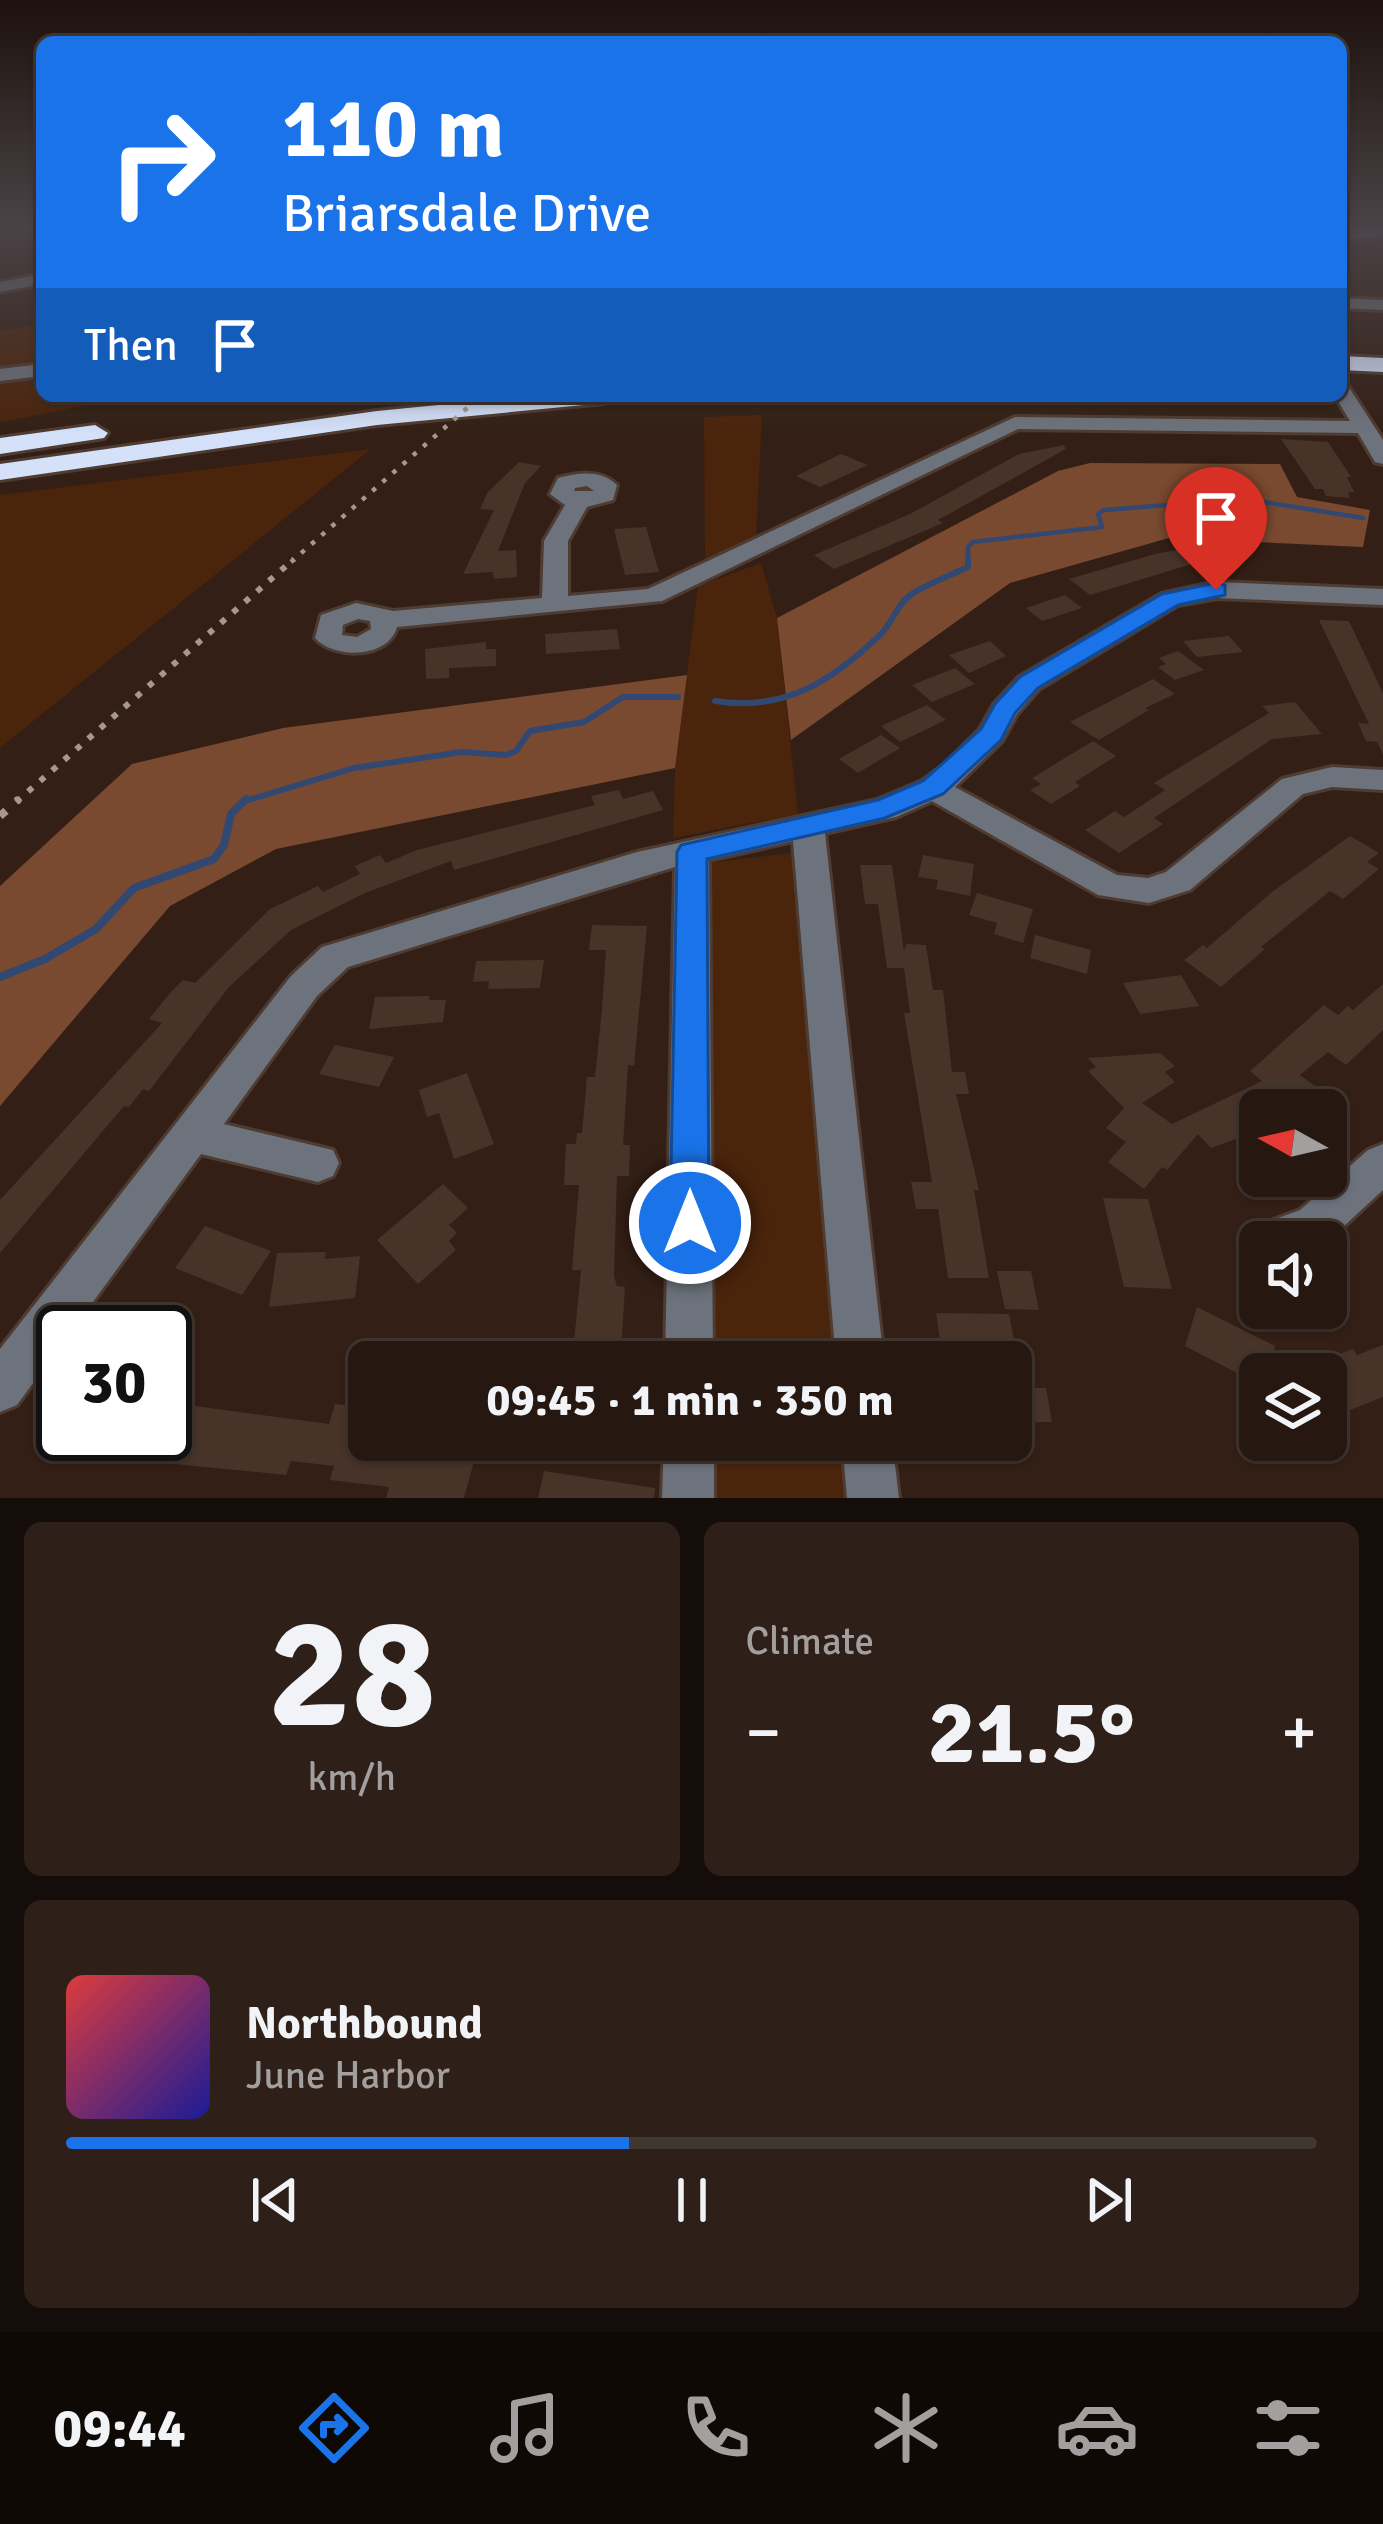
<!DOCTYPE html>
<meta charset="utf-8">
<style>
body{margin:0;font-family:Signika,sans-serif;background:#2e2019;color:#f1f3f6;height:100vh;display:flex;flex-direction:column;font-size:45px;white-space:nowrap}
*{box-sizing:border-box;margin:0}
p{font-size:39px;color:#a49f9f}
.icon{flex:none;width:66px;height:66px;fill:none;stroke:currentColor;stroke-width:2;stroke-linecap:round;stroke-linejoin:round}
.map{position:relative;height:1498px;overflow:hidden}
.sheet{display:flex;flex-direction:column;gap:24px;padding:24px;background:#150d09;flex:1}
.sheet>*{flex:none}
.banner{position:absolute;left:36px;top:36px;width:1311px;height:366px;border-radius:18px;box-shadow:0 3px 9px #0004,0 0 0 3px #423630;background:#1a73e8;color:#fff;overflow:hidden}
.needle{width:78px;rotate:278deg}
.buttons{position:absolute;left:1239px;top:1089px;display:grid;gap:24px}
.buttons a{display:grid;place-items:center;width:108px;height:108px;border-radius:18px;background:#261710;box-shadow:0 3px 9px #0004,0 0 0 3px #423630;font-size:60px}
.speed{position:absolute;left:36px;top:1305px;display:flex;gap:24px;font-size:60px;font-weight:700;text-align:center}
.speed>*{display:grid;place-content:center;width:156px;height:156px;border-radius:50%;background:#261710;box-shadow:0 3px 9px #0004,0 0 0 3px #423630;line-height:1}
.speed .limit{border:6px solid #111;border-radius:18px;background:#fff;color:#111}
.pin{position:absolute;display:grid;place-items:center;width:102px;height:102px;color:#fff;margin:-123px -51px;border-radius:50% 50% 50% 0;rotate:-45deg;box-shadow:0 0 12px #0007}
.pin .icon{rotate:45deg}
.me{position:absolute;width:132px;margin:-66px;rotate:0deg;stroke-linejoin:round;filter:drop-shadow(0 0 9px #0008)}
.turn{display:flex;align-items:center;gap:42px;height:252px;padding:0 48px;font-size:54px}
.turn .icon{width:156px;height:156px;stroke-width:2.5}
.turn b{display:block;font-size:84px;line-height:102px}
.then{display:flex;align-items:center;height:114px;padding:0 48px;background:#0003;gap:24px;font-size:45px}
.big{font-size:90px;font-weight:800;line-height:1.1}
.sheet .card{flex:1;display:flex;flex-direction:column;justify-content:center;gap:18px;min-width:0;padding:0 42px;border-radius:18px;background:#2e2019}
.sheet .dial{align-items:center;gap:0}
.dial b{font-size:156px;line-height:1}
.song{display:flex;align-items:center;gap:36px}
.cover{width:144px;height:144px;border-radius:18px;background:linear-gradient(135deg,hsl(0 70% 55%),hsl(240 70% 35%))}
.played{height:12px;border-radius:6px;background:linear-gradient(90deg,#1a73e8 45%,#423630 45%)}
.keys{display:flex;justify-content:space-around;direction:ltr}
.heat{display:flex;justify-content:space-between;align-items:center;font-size:66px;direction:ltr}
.sheet .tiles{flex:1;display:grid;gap:24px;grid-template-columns:1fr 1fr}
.card:last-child{grid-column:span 2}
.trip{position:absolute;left:348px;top:1341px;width:684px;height:120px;border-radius:18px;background:#261710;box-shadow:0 3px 9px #0004,0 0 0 3px #423630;font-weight:800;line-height:120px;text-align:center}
.menu{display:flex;height:192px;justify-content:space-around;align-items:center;background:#0f0906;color:#a49f9f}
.menu .icon{width:84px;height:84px}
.menu .on{color:#1a73e8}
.menu b{font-size:54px;color:#f1f3f6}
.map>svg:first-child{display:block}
</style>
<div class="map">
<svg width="1383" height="1498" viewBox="0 0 1383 1498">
<rect width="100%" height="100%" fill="#331f15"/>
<g fill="#4b240c">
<polygon points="42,324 42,396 135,396 0,422 0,331"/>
<polygon points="762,415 756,539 705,564 704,417"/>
<polygon points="371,449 0,748 0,495"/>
<polygon points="761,563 777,618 798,814 673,838 675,768 698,586"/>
<polygon points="791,853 834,1362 715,1362 706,863"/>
<polygon points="716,1440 840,1440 845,1498 717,1498"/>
</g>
<g fill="#7a4a30">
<polygon points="1090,463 1280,464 1297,497 1370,510 1363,547 1169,538 1010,583 791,740 777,618 1058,471"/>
<polygon points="687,675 675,768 276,849 170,906 0,1106 0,886 132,764 283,728"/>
</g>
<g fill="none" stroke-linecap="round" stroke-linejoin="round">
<polyline stroke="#314872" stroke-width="4.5" points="968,562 968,547 973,542 1102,527 1098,514 1104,510 1168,505 1208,510 1264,502 1363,518"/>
<g stroke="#314872" stroke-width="6">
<path d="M715,701c70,11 117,-20 166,-67 11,-11 16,-29 28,-38 16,-12 41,-20 59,-29v-8"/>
<polyline points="242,802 354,768 462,752 506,755 516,751 530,731 584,722 623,697 678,697"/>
</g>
<polyline stroke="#314872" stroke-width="8" points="0,977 45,959 96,929 134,888 214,859 224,845 231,814 246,799"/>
</g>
<g fill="#483329">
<polygon points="1281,439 1328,442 1351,477 1347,477 1354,492 1348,492 1350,498 1326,496 1323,489 1315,489"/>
<polygon points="1064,445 1066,449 938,520 943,523 834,569 814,555 910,514 1019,454"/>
<polygon points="841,454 868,465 820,487 796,476"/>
<polygon points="519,462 541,466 525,483 498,551 516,550 517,577 494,579 493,572 463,574 494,510 480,509 488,492"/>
<polygon points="646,527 659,572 625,575 614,529"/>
<polygon points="1225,541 1228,553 1090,595 1069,579 1155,554"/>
<polygon points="1065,595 1082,608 1042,621 1026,608"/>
<polygon points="1319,620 1349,621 1383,693 1383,754 1377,742 1366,741 1358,723 1369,724"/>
<polygon points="617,629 620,649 546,654 545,634"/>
<polygon points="1229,636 1243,652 1197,657 1183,641"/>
<polygon points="990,641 1006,656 969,673 949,655"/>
<polygon points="486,642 486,649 496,649 496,666 449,668 449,678 426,679 425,649"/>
<polygon points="1178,651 1204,670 1175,680 1158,667 1166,664 1159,658"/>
<polygon points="955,668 975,684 932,702 912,685"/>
<polygon points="1153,679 1175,694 1145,708 1149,710 1099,740 1070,722"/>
<polygon points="1295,702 1322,734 1272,739 1154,818 1163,824 1119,853 1085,830 1115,811 1124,817 1165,790 1154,783 1269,713 1262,706"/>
<polygon points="927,705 946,720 900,742 881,726"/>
<polygon points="881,735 900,748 858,773 839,759"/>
<polygon points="1093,741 1116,756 1075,782 1080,786 1051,804 1030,790 1041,784 1032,778"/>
<polygon points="619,790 623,799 653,791 663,810 454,870 451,861 365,893 291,930 229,987 149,1091 143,1089 129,1107 124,1106 0,1253 0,1200 162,1023 149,1019 170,993 183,980 195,983 270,909 318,886 323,892 360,874 355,866 380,855 386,863 417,850 595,805 591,796"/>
<polygon points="1350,836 1379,853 1367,862 1379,869 1343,899 1330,891 1261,947 1265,949 1221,987 1184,960 1203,945 1207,948 1272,892"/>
<polygon points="923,855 974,864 970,896 936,889 938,880 918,877"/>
<polygon points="860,865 892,865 904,951 906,944 926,945 933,990 943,990 952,1072 965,1072 969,1094 956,1094 979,1190 974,1190 989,1278 948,1278 938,1209 916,1209 911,1182 932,1182 904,1013 910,1013 904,968 887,968 878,904 865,904"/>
<polygon points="977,893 1033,909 1023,943 994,934 997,923 969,915"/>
<polygon points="592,925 647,926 634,1066 628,1065 623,1145 630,1145 629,1176 617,1176 614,1276 617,1286 625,1287 621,1354 608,1354 607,1362 572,1362 581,1270 572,1270 579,1185 564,1185 566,1144 576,1144 577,1133 582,1133 587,1077 595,1077 602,1009 606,950 589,950"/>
<polygon points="1035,935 1091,950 1087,974 1030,958"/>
<polygon points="544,960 540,988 488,989 489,981 473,982 476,961"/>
<polygon points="1181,975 1199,1006 1140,1014 1123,983"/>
<polygon points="1383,984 1383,1030 1346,1065 1328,1052 1300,1075 1315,1086 1286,1110 1260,1110 1260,1130 1211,1148 1198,1134 1167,1170 1162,1167 1144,1189 1108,1162 1126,1142 1106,1128 1124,1108 1088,1071 1096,1067 1088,1058 1160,1053 1175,1066 1165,1072 1175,1082 1142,1103 1172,1124 1262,1081 1250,1071 1324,1005 1338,1015 1348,1006 1353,1010"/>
<polygon points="430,996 429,1000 446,1000 443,1022 369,1029 375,997"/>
<polygon points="335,1045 394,1057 379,1087 319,1074"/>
<polygon points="467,1073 494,1144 454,1159 439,1113 427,1117 419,1090"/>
<polygon points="443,1184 468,1208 449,1225 457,1233 449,1241 456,1250 418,1284 377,1240"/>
<polygon points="1103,1198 1148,1199 1172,1289 1124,1287"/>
<polygon points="205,1226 271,1251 242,1295 175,1268"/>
<polygon points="326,1252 325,1259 360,1256 355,1298 269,1307 277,1253"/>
<polygon points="997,1271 1031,1271 1039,1310 1005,1309"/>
<polygon points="1197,1307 1275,1346 1268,1374 1260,1374 1260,1385 1185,1346"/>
<polygon points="936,1313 1009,1314 1015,1345 992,1344 995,1362 943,1362"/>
<polygon points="1383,1345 1383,1397 1345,1412 1326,1384 1326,1374 1319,1374 1312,1364 1353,1349 1357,1355"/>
<polygon points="1011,1388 1046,1388 1052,1422 1011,1422"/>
<polygon points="165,1402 329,1424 335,1404 369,1408 369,1440 379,1440 377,1447 474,1461 464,1498 386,1498 389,1487 330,1480 334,1466 291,1461 286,1475 61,1453 70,1434 165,1434"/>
<polygon points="544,1471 655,1488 654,1498 538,1498"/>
</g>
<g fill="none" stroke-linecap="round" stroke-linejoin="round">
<g stroke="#4e3b31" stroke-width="6">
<g id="minor">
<polygon points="1383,227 1383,237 1341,239 1341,229"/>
<polygon points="42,274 42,284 0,292 0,282"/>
<polygon points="1341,298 1383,300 1383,310 1341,308"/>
<polygon points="42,364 42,376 0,381 0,369"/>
<path d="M1341,384l7,2 35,54v24l-8,-2 -17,-29 -340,-4 -356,172 -265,26c-8,31 -62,33 -82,11l6,-23 35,-12 37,8 149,-13 2,-57 21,-36 -15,-11 8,-16c21,-5 42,-9 59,7l-4,15 -26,7 -19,34v55l80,-7 367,-172 335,4 -15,-25h6zM587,486l7,5h-20l1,-3zM358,619l12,2 1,8 -14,8 -15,-2 1,-10z"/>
<polygon points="1217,582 1383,589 1383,605 1217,598 1178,605 1039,689 1017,714 1002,741 955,787 1117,875 1148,878 1166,872 1282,779 1332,767 1383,770 1383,790 1332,787 1303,794 1190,890 1149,903 1098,895 932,801 896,817 825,833 884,1362 836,1362 793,841 709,860 713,1362 665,1362 675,867 348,967 317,996 224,1124 333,1150 339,1163 333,1176 318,1182 201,1154 71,1332 63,1332 63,1342 17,1405 0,1412 0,1349 291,976 322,947 637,852 877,800 922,781 944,765 980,729 994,704 1019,677 1161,594"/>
<polygon points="1383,1144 1383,1190 1330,1239 1260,1242 1260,1259 1254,1257 1248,1242 1254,1227 1300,1210 1368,1150"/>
<polygon points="664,1440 714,1440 714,1498 662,1498"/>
<polygon points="842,1440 892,1440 899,1498 847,1498"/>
</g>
</g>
<g stroke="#4e3b31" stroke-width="6">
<g id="highway">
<polygon points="1341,356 1383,358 1383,372 1341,370"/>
<polygon points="530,396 617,396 605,403 377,425 0,480 0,464 377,411"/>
<polygon points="95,425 108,433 104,438 0,454 0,438"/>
</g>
</g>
<use href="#minor" fill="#6d737c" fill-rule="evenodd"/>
<use href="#highway" fill="#d4e1f9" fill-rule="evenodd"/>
<polyline stroke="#a7978f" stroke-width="4.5" stroke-dasharray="4.5 9" stroke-linecap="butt" points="291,562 481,396"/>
<polyline stroke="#a7978f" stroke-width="6" stroke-dasharray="6 10" stroke-linecap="butt" points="16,802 294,559"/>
<polyline stroke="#a7978f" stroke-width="8" stroke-dasharray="8 14" stroke-linecap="butt" points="0,816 19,799"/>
</g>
<linearGradient id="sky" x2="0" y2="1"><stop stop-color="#1c110c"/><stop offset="0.52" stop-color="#4a4246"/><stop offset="1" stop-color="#4a4246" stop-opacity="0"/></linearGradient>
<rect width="1383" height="434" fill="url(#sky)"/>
<polygon fill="#1a73e8" stroke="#114b97" stroke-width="3" points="1216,583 1225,585 1225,595 1178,605 1038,688 1015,713 1001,740 943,794 885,818 707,859 709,1223 704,1236 690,1241 676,1236 670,1223 677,852 681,845 878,800 923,781 981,729 995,704 1020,677 1162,594"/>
</svg>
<div class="buttons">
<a><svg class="needle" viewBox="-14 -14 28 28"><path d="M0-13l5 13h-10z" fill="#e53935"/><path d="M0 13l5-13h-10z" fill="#a49f9f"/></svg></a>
<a><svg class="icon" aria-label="sound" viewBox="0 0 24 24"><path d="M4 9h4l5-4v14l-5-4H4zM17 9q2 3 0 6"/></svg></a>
<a><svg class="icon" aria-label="layers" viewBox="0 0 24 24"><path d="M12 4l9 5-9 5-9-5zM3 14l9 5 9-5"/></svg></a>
</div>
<div class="speed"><div class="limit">30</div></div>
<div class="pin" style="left:1216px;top:590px;background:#d93025"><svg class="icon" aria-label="arrive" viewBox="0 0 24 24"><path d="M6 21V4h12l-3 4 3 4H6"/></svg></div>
<svg class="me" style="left:690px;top:1223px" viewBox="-20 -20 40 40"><circle r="17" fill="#1a73e8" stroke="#fff" stroke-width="3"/><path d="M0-11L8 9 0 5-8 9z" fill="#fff"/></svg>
<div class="trip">09:45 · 1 min · 350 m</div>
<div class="banner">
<div class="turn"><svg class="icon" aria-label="right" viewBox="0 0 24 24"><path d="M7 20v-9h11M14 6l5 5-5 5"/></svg><div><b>110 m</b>Briarsdale Drive</div></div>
<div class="then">Then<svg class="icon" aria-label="arrive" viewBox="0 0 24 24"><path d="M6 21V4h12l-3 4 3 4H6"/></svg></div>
</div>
</div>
<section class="sheet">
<div class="tiles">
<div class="card dial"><b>28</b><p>km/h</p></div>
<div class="card"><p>Climate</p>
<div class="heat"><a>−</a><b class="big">21.5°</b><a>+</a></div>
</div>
<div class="card">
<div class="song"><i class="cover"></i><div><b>Northbound</b><p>June Harbor</p></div></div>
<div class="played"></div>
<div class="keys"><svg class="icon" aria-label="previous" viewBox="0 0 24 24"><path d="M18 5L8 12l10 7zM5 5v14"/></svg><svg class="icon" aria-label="pause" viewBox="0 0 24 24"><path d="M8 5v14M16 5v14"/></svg><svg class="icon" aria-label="next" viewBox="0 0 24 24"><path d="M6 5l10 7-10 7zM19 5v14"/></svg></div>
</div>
</div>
</section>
<nav class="menu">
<b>09:44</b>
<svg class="icon on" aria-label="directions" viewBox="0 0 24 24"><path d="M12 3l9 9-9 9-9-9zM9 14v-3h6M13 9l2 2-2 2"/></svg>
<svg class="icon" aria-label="music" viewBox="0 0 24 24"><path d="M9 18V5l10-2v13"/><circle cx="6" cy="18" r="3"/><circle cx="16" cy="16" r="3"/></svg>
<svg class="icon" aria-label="phone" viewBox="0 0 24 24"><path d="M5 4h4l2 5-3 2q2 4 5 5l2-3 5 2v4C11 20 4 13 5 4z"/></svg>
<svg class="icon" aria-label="climate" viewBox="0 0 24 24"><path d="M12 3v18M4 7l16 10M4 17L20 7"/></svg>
<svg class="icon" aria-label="car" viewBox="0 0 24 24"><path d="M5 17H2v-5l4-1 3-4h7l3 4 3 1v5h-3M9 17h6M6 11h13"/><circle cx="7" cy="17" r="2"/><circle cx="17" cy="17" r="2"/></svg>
<svg class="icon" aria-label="filters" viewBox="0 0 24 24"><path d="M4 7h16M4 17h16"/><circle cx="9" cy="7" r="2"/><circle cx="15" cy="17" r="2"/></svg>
</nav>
